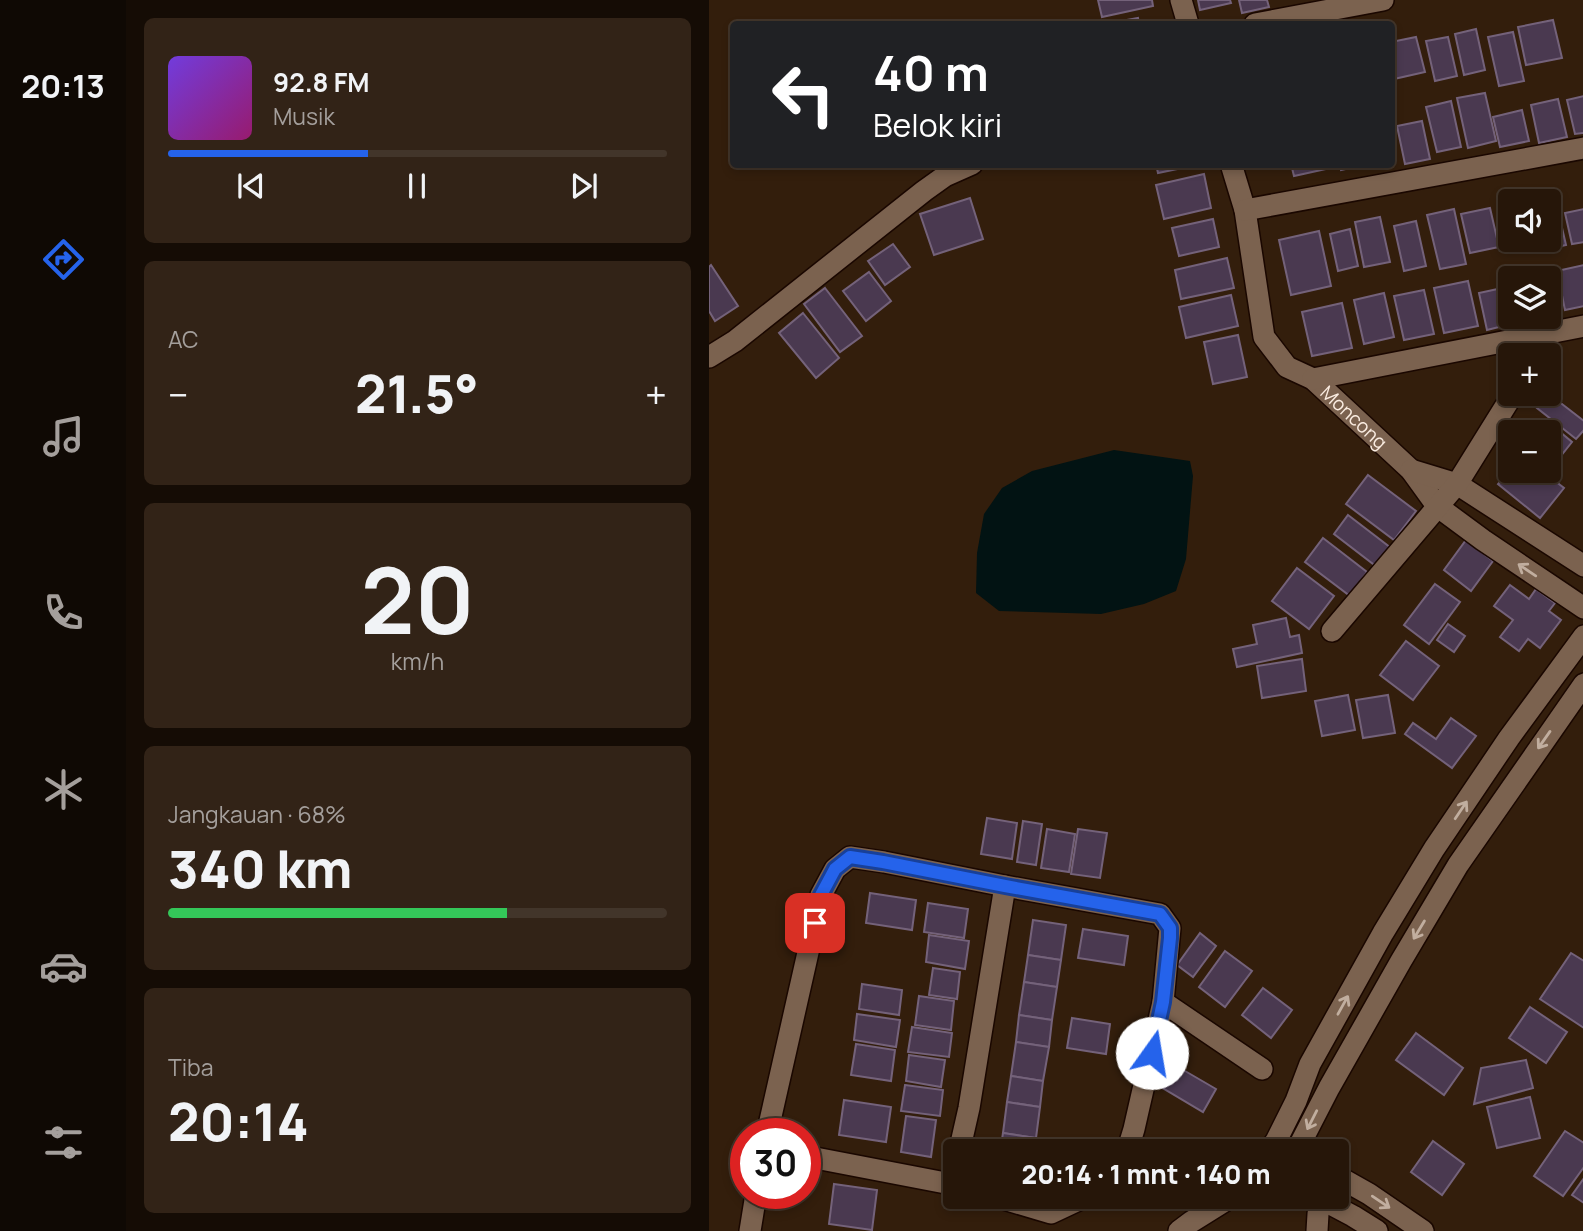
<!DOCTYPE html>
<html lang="id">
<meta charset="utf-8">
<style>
body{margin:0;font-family:Manrope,sans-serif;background:#322317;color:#f1f3f6;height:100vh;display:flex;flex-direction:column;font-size:26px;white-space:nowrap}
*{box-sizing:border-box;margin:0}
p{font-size:23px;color:#a49f9c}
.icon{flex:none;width:38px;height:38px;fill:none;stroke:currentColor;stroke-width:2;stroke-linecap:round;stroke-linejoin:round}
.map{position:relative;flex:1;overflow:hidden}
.sheet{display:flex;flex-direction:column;gap:18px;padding:18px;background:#150c05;width:583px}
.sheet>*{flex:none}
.top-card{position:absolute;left:21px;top:21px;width:665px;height:147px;border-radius:7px;box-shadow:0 4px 10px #0003,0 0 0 2px #42352a;background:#202124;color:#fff;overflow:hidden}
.tools{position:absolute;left:789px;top:189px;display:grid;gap:14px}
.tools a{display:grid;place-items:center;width:63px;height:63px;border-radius:7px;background:#261609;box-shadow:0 4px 10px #0003,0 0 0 2px #42352a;font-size:35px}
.speed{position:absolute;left:21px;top:1118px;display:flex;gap:14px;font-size:35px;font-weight:700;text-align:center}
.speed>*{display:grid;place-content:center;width:91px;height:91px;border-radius:50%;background:#261609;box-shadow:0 4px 10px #0003,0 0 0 2px #42352a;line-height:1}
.speed .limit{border:10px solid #d22;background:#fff;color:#111}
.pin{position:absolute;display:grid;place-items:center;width:60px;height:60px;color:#fff;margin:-30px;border-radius:14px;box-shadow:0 4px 10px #0006}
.me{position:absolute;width:77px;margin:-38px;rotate:13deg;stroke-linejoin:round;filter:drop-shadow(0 0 5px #0008)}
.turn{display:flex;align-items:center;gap:24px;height:147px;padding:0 28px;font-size:32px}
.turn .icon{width:91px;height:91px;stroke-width:2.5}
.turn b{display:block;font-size:49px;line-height:60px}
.big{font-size:52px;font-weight:800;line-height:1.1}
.sheet .widget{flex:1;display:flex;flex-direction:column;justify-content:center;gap:10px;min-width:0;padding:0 24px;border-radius:10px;background:#322317}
.sheet .dial{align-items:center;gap:0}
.dial b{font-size:91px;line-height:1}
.song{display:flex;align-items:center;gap:21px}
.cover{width:84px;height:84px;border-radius:10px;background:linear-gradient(135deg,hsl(260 70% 55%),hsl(320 70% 35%))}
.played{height:7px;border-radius:4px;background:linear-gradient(90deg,#2563eb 40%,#42352a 40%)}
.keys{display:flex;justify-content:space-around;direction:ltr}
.heat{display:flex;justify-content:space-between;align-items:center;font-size:38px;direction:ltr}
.charge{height:10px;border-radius:5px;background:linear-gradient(90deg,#34c759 68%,#42352a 0)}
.trip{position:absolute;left:234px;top:1139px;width:406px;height:70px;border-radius:7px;background:#261609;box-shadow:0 4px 10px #0003,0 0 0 2px #42352a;font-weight:800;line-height:70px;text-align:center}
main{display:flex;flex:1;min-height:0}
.menu{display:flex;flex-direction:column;width:126px;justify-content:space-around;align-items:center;background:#0f0904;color:#a49f9c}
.menu .icon{width:49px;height:49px}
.menu .current{color:#2563eb}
.menu b{font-size:32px;color:#f1f3f6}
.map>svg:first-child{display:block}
</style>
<main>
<nav class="menu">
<b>20:13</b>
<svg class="icon current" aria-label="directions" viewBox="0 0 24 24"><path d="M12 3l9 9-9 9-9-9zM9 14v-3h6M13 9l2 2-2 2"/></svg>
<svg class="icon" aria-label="music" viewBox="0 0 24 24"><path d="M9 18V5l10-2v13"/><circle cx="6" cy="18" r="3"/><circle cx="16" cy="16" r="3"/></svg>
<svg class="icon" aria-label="phone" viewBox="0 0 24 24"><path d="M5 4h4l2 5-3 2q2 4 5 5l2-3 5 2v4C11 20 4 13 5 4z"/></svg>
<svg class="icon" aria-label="climate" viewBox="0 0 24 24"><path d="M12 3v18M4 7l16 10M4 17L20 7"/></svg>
<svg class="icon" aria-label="car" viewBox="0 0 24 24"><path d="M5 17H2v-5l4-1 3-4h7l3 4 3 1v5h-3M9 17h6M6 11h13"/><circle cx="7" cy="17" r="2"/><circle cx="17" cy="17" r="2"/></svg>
<svg class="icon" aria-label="filters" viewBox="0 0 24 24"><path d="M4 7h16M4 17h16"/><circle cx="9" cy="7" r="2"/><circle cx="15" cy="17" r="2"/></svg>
</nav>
<section class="sheet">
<div class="widget">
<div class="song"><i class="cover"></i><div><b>92.8 FM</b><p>Musik</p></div></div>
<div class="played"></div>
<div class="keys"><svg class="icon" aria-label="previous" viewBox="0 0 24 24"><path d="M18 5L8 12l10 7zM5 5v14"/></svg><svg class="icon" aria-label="pause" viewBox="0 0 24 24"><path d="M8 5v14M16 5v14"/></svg><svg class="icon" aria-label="next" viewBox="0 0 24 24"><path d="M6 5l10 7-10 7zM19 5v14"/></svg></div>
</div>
<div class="widget"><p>AC</p>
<div class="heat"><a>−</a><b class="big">21.5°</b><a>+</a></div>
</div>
<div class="widget dial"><b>20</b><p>km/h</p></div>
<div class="widget"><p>Jangkauan · 68%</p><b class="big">340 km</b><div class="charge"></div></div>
<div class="widget"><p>Tiba</p><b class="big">20:14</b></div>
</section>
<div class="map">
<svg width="875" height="1231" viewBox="0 0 875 1231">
<rect width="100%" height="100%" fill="#331e0c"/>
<polygon fill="#021313" points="405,450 481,461 484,476 477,559 467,591 435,604 392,614 290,611 267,593 268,553 275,514 293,488 323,471"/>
<g fill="#4a3950" stroke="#74627a" stroke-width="2">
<polygon points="389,0 443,0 444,6 393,17"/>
<polygon points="489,0 521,0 522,3 491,10"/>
<polygon points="530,0 558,0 560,7 533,13"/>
<polygon points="429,18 430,24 396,24"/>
<polygon points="844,20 853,58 817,65 809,27"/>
<polygon points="767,29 776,70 755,75 746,34"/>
<polygon points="804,32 815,81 790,86 779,37"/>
<polygon points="707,37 716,72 685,79 682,66 682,42"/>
<polygon points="739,37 748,76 726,81 717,41"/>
<polygon points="776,93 787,141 759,148 748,98"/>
<polygon points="875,96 875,133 866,134 858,100"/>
<polygon points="849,99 858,137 830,143 822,105"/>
<polygon points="742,101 752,147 728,152 717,107"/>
<polygon points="813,110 820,141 791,147 784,117"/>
<polygon points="713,121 721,159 696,164 688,126"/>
<polygon points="447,164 488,164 488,165 449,173"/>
<polygon points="582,164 616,164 617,169 585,176"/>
<polygon points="630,164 654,164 655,165 632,170"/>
<polygon points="495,174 502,208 455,219 447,185"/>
<polygon points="261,198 274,239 225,255 211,214"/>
<polygon points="847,202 857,245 826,252 823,240 840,240 840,203"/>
<polygon points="781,208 790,247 761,253 752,214"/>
<polygon points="802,208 802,239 796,240 789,210"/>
<polygon points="745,209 757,264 731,269 718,215"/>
<polygon points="875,209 875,242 863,244 856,213"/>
<polygon points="671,217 681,262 655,267 646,222"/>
<polygon points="504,219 510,247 470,256 463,228"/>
<polygon points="707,221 717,266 695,271 685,226"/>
<polygon points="641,229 649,266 629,271 621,234"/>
<polygon points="610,231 622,286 582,295 570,240"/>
<polygon points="184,244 201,267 176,285 159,261"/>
<polygon points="518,258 525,288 472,299 466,270"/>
<polygon points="2,265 29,306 6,321 0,311 0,267"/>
<polygon points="875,265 875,306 856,310 848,271"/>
<polygon points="160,272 182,301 157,321 134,291"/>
<polygon points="759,281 769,326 735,333 725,288"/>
<polygon points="798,287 802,302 802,317 805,317 806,323 778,330 770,293"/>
<polygon points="116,288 153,336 131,352 95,304"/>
<polygon points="715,290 725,334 695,340 685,296"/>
<polygon points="675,293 685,337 655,344 645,300"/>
<polygon points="522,295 529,326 477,338 470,307"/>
<polygon points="633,303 643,348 603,356 593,312"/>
<polygon points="94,313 130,358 107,378 70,333"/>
<polygon points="812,317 839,317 840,321 814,326"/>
<polygon points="529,335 538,377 504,384 495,342"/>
<polygon points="840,394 875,421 875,430 867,439 828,408"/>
<polygon points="838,421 863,442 847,462 840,456 840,432 830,432"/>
<polygon points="802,469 802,471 833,471 855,488 831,518 789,484"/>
<polygon points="659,475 707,511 685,540 637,504"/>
<polygon points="639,515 682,548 668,567 625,534"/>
<polygon points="614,538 658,572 641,596 596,562"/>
<polygon points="757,540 784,561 762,591 735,570"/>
<polygon points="588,568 625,596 600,629 563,601"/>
<polygon points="726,584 751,602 720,644 695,625"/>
<polygon points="801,585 820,599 827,589 846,603 840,611 852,620 831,648 819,639 810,651 791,637 804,620 785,606"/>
<polygon points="577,618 581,637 590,635 593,653 528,667 524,649 548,644 544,625"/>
<polygon points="739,624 756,636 745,652 728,640"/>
<polygon points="697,641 730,666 704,700 671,675"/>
<polygon points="593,659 597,691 553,698 548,666"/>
<polygon points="639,695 646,730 613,736 606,701"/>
<polygon points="679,695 686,733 654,738 647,700"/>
<polygon points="742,718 767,736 743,768 696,734 704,723 727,739"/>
<polygon points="278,818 308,823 303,859 272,854"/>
<polygon points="314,821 333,824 327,865 308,862"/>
<polygon points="338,829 366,834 360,872 332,868"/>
<polygon points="369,829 398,833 391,878 362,874"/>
<polygon points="161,893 207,900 203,930 157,923"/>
<polygon points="219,903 259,909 255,938 215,932"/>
<polygon points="324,920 357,925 352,960 319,955"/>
<polygon points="374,929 419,936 415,965 369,958"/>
<polygon points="491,933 507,946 484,977 468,965"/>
<polygon points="220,935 260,941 256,969 217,962"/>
<polygon points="516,951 543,971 516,1007 490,987"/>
<polygon points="862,953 875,961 875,1028 831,999"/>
<polygon points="319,955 352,960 348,987 315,982"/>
<polygon points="224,968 251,972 248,999 220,995"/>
<polygon points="315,982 348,987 343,1020 310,1015"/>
<polygon points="153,984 193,990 190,1015 150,1009"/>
<polygon points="554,988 583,1010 562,1038 533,1015"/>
<polygon points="210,996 245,1001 242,1030 206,1025"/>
<polygon points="821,1007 858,1032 837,1063 800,1038"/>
<polygon points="148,1014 191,1020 187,1047 145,1040"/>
<polygon points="310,1015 343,1020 340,1047 307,1042"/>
<polygon points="363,1018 401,1024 397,1054 358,1048"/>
<polygon points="203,1027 243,1033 240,1057 199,1052"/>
<polygon points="707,1033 754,1068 735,1095 687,1060"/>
<polygon points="307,1042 340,1047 334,1081 302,1076"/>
<polygon points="147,1044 186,1050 182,1081 142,1075"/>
<polygon points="200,1055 236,1060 232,1087 197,1081"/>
<polygon points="817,1060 824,1088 765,1104 772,1068"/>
<polygon points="464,1064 507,1089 494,1112 452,1087"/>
<polygon points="302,1076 334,1081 331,1107 298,1102"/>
<polygon points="196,1085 234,1090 231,1116 192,1111"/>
<polygon points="821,1097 831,1138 788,1148 778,1107"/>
<polygon points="135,1100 182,1107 177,1142 130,1135"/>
<polygon points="298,1102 331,1107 327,1138 294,1133"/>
<polygon points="197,1116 227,1120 222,1157 192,1152"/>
<polygon points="856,1131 875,1143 875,1167 854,1196 825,1176"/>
<polygon points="294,1133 327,1138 325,1152 291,1152"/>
<polygon points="724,1141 755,1164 733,1195 702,1172"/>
<polygon points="349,1147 386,1150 386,1152 348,1152"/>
<polygon points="875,1178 875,1203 863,1195"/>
<polygon points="125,1184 168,1190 163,1230 120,1224"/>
</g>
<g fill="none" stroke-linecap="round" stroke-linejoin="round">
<g stroke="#1a0700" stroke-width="24">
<g id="minor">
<polyline points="472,0 479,24"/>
<polyline points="546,24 674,0"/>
<path id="s1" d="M522,164l14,46 19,127 23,30 26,12 98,91 26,36 46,34 101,68"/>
<polyline points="536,210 875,148"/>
<polyline points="828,355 842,332"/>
<polyline points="0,357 26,341 215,191 236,176 263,164"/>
<polyline points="604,379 875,326"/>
<polyline points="702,470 748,484 875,566"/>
<polyline points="623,631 748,484 804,394"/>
<polyline points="454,1002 553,1069"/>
<polyline points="58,1134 112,895 126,869 141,857 175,862 296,886 451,914 461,928 454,1002 425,1129 418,1152"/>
<polyline points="250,1152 260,1108 296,886"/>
<polyline points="559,1152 567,1141 587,1101 601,1064 674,933 725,849 800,738 875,636"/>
<polyline points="587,1152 620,1088 692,961 749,865 875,684"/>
<polyline points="96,1156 247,1185"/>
<polyline points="628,1176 660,1194 714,1231"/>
<polyline points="288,1197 342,1213 376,1197"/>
<polyline points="608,1197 644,1216 668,1231"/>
<polyline points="41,1231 47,1194"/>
<polyline points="470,1231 482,1222 522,1197"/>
<polyline points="608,1231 609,1214 613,1197"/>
</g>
</g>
<use href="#minor" stroke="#7b624f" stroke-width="21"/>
</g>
<defs><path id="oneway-shaft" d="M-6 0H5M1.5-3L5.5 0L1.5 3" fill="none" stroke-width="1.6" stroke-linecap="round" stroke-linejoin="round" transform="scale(1.75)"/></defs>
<g stroke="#c1ae9f">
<use href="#oneway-shaft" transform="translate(818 570) rotate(-146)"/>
<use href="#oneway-shaft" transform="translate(835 740) rotate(125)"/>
<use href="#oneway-shaft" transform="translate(752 810) rotate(-56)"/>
<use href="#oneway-shaft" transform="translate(710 930) rotate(121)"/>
<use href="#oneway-shaft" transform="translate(634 1005) rotate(-61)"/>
<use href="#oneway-shaft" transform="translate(603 1120) rotate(117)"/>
<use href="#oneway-shaft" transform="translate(672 1202) rotate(34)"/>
</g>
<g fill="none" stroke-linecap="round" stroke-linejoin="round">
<g stroke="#184099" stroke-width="18">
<polyline id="route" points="106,923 112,895 126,869 141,857 174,862 296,886 451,914 461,928 461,938 454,1002 443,1053"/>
</g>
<use href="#route" stroke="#2563eb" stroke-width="12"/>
</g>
<g text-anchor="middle" stroke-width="7" stroke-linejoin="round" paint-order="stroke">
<g font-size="19" fill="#faece1" stroke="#331e0c">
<text dy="7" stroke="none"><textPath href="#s1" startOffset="299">Moncong</textPath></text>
</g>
</g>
</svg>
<div class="tools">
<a><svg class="icon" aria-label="sound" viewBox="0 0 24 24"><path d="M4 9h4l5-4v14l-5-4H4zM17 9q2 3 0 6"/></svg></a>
<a><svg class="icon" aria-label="layers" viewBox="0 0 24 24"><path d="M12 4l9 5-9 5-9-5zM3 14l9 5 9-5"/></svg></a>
<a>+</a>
<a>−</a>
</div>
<div class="speed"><div class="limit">30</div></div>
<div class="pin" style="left:106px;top:923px;background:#d93025"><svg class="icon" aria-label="arrive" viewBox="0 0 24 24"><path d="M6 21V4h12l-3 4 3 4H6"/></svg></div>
<svg class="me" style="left:443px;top:1053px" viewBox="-20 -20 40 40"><circle r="19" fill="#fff"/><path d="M0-13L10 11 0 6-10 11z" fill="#2563eb"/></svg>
<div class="trip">20:14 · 1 mnt · 140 m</div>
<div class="top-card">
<div class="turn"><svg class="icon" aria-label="left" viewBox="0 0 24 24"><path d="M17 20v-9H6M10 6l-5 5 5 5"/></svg><div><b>40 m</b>Belok kiri</div></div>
</div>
</div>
</main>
